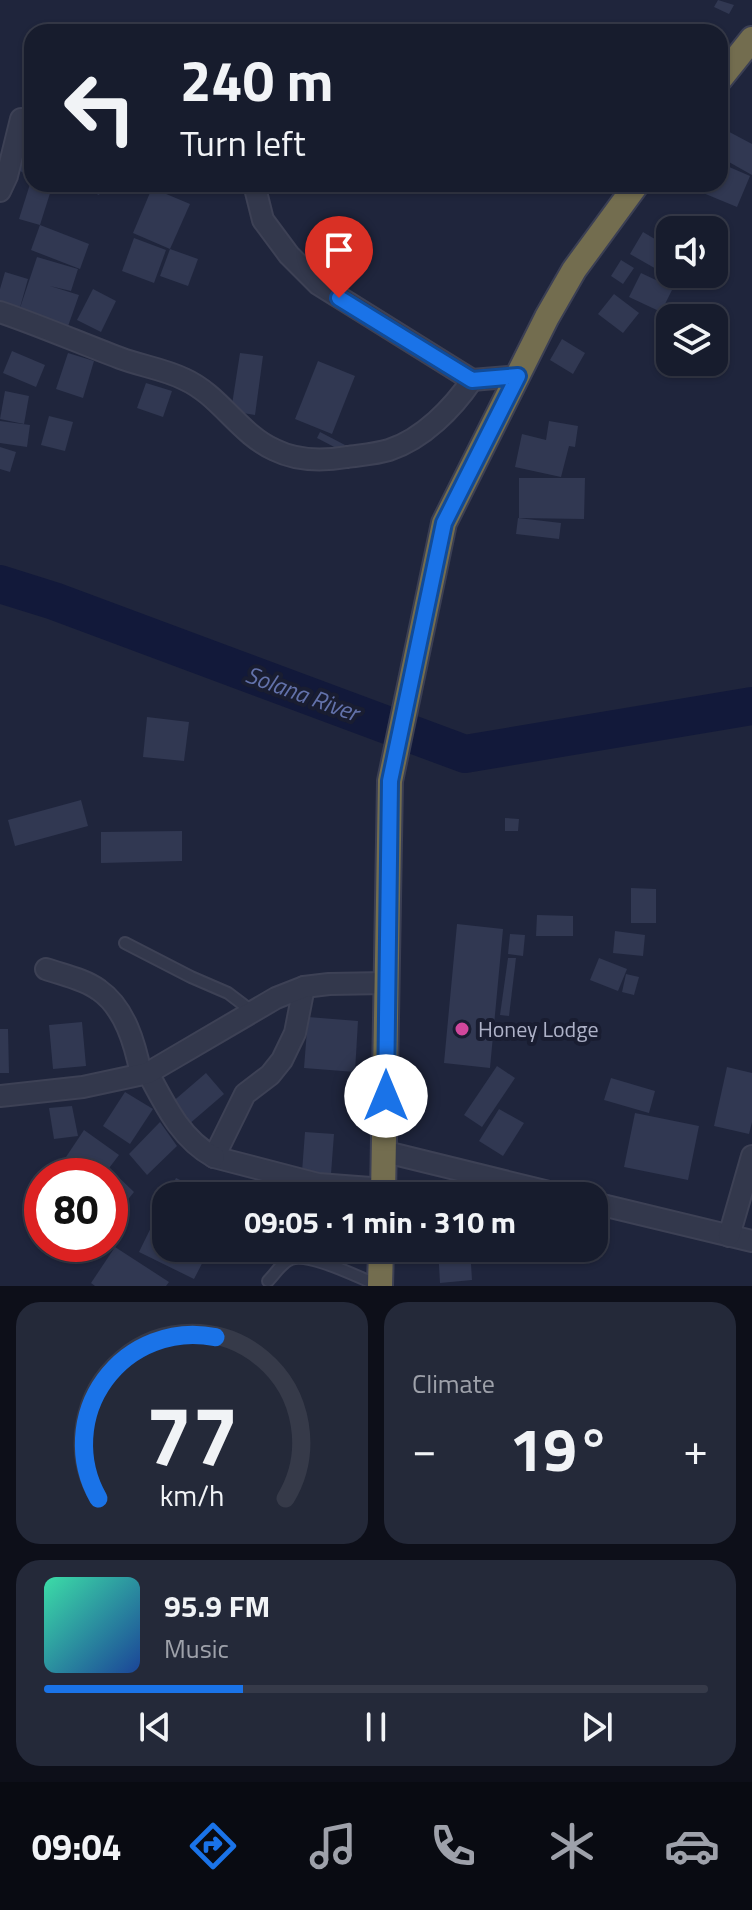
<!DOCTYPE html>
<meta charset="utf-8">
<style>
body{margin:0;font-family:"Titillium Web",sans-serif;background:#242939;color:#f1f3f6;height:100vh;display:flex;flex-direction:column;font-size:30px;white-space:nowrap}
*{box-sizing:border-box;margin:0}
p{font-size:26px;color:#9ea1aa}
.icon{flex:none;width:44px;height:44px;fill:none;stroke:currentColor;stroke-width:2;stroke-linecap:round;stroke-linejoin:round}
.map{position:relative;height:1286px;overflow:hidden}
.side{display:flex;flex-direction:column;gap:16px;padding:16px;background:#0d0f19;flex:1}
.side>*{flex:none}
.hud{position:absolute;left:24px;top:24px;width:704px;height:168px;border-radius:24px;box-shadow:0 2px 6px #0004,0 0 0 2px #363a49;background:#171c2d;color:#f1f3f6;overflow:hidden}
.buttons{position:absolute;left:656px;top:216px;display:grid;gap:16px}
.buttons a{display:grid;place-items:center;width:72px;height:72px;border-radius:16px;background:#171c2d;box-shadow:0 2px 6px #0004,0 0 0 2px #363a49;font-size:40px}
.speed{position:absolute;left:24px;top:1158px;display:flex;gap:16px;font-size:40px;font-weight:700;text-align:center}
.speed>*{display:grid;place-content:center;width:104px;height:104px;border-radius:50%;background:#171c2d;box-shadow:0 2px 6px #0004,0 0 0 2px #363a49;line-height:1}
.speed .limit{border:12px solid #d22;background:#fff;color:#111}
.pin{position:absolute;display:grid;place-items:center;width:68px;height:68px;color:#fff;margin:-82px -34px;border-radius:50% 50% 50% 0;rotate:-45deg;box-shadow:0 0 8px #0007}
.pin .icon{rotate:45deg}
.me{position:absolute;width:88px;margin:-44px;rotate:0deg;stroke-linejoin:round;filter:drop-shadow(0 0 6px #0008)}
.turn{display:flex;align-items:center;gap:28px;height:168px;padding:0 24px;font-size:36px}
.turn .icon{width:104px;height:104px;stroke-width:2.5}
.turn b{display:block;font-size:56px;line-height:68px}
.big{font-size:60px;font-weight:700;line-height:1.1}
.side .card{flex:1;display:flex;flex-direction:column;justify-content:center;gap:12px;min-width:0;padding:0 28px;border-radius:24px;background:#242939}
.side .dial{align-items:center;gap:0}
.dial svg{height:208px;overflow:visible;fill:none;stroke:#363a49;stroke-width:7;stroke-linecap:round;text-anchor:middle}
.dial text{fill:#f1f3f6;stroke:none}
.song{display:flex;align-items:center;gap:24px}
.cover{width:96px;height:96px;border-radius:12px;background:linear-gradient(135deg,hsl(160 70% 55%),hsl(220 70% 35%))}
.played{height:8px;border-radius:4px;background:linear-gradient(90deg,#1a73e8 30%,#363a49 30%)}
.keys{display:flex;justify-content:space-around;direction:ltr}
.heat{display:flex;justify-content:space-between;align-items:center;font-size:44px;direction:ltr}
.side .tiles{flex:1;display:grid;gap:16px;grid-template-columns:1fr 1fr}
.card:last-child{grid-column:span 2}
.trip{position:absolute;left:152px;top:1182px;width:456px;height:80px;border-radius:24px;background:#171c2d;box-shadow:0 2px 6px #0004,0 0 0 2px #363a49;font-weight:700;line-height:80px;text-align:center}
.menu{display:flex;height:128px;justify-content:space-around;align-items:center;background:#090b12;color:#9ea1aa}
.menu .icon{width:56px;height:56px}
.menu .current{color:#1a73e8}
.menu b{font-size:36px;color:#f1f3f6}
.map>svg:first-child{display:block}
</style>
<div class="map">
<svg width="752" height="1286" viewBox="0 0 752 1286">
<rect width="100%" height="100%" fill="#1f253c"/>
<g fill="none" stroke-linecap="round" stroke-linejoin="round">
<polyline stroke="#12193a" stroke-width="38" points="0,584 54,601 465,754 752,706"/>
</g>
<g fill="#313852">
<polygon points="718,0 734,5 729,14 714,7"/>
<polygon points="720,127 752,144 752,175 720,157"/>
<polygon points="25,145 32,148 32,177 14,168"/>
<polygon points="720,163 750,176 737,207 691,188 693,184 720,184"/>
<polygon points="30,184 51,190 40,225 19,219"/>
<polygon points="73,184 104,184 99,195"/>
<polygon points="152,188 190,204 170,249 133,233"/>
<polygon points="40,225 89,244 80,269 31,250"/>
<polygon points="643,232 670,248 670,274 674,274 672,278 630,254"/>
<polygon points="134,238 166,250 154,283 122,271"/>
<polygon points="170,249 198,259 188,286 160,276"/>
<polygon points="37,257 78,269 71,291 50,286 79,295 66,332 0,309 0,289 5,272 28,279 19,311"/>
<polygon points="621,260 634,268 623,284 611,276"/>
<polygon points="641,273 673,288 661,312 629,297"/>
<polygon points="93,289 116,301 101,332 77,320"/>
<polygon points="614,294 639,313 623,333 598,314"/>
<polygon points="562,339 585,353 573,374 550,360"/>
<polygon points="12,351 45,365 36,387 3,373"/>
<polygon points="68,353 94,361 83,398 56,389"/>
<polygon points="240,353 263,356 255,415 231,411"/>
<polygon points="318,361 355,376 332,434 295,419"/>
<polygon points="146,383 172,391 163,417 137,408"/>
<polygon points="5,391 29,396 24,424 0,419"/>
<polygon points="49,416 73,422 65,451 41,445"/>
<polygon points="0,421 30,425 27,447 0,443"/>
<polygon points="549,421 578,426 575,447 569,446 561,477 515,467 522,434 546,440"/>
<polygon points="320,432 345,445 342,451 317,438"/>
<polygon points="0,447 16,452 10,472 0,469"/>
<polygon points="519,478 585,478 584,519 519,518"/>
<polygon points="518,518 561,523 559,539 516,534"/>
<polygon points="147,717 189,722 184,761 143,757"/>
<polygon points="81,800 88,826 15,846 8,820"/>
<polygon points="505,818 519,819 518,831 505,831"/>
<polygon points="182,831 182,861 101,863 101,832"/>
<polygon points="631,888 656,889 656,923 631,923"/>
<polygon points="537,915 573,916 573,936 536,936"/>
<polygon points="457,924 503,929 490,1068 444,1063"/>
<polygon points="615,931 645,935 643,956 613,953"/>
<polygon points="510,934 525,935 523,956 508,954"/>
<polygon points="508,958 516,958 509,1016 500,1015"/>
<polygon points="599,958 627,969 618,991 590,980"/>
<polygon points="626,974 639,977 634,995 622,992"/>
<polygon points="308,1017 358,1021 355,1072 304,1068"/>
<polygon points="82,1022 86,1066 53,1069 49,1025"/>
<polygon points="0,1029 8,1029 9,1073 0,1073"/>
<polygon points="497,1066 515,1078 482,1127 464,1115"/>
<polygon points="727,1067 752,1073 752,1122 749,1134 714,1126"/>
<polygon points="206,1073 224,1094 188,1125 170,1104"/>
<polygon points="611,1078 655,1091 649,1113 604,1100"/>
<polygon points="125,1092 153,1109 130,1144 103,1126"/>
<polygon points="72,1106 78,1136 54,1139 49,1108"/>
<polygon points="499,1109 524,1123 503,1156 479,1141"/>
<polygon points="635,1113 699,1126 688,1180 624,1167"/>
<polygon points="160,1122 177,1146 147,1175 129,1154"/>
<polygon points="84,1130 119,1155 103,1176 93,1176 66,1157"/>
<polygon points="305,1132 334,1134 331,1174 302,1172"/>
<polygon points="111,1170 134,1192 112,1219 110,1217 110,1176 107,1176"/>
<polygon points="176,1178 213,1196 167,1196"/>
<polygon points="166,1197 166,1248 210,1248 194,1279 139,1252"/>
<polygon points="115,1247 169,1282 166,1286 95,1286 91,1283"/>
<polygon points="438,1248 470,1248 472,1280 440,1283"/>
</g>
<g fill="none" stroke-linecap="round" stroke-linejoin="round">
<g stroke="#3d4155" stroke-width="14">
<g id="lane">
<polyline points="125,943 191,977 228,993 253,1012"/>
<path d="M268,1281c7,-7 14,-19 23,-22 18,-7 69,19 87,26"/>
</g>
</g>
<g stroke="#3d4155" stroke-width="24">
<g id="street">
<polyline points="254,184 263,220 289,255 318,284 472,380 518,376"/>
<polyline points="0,191 7,176 21,119"/>
<path d="M0,312c41,14 80,31 120,46 21,8 44,11 64,21 36,16 55,55 91,71 22,11 48,11 72,7 14,-2 29,-3 42,-7 34,-11 64,-42 83,-70"/>
<path d="M46,969c17,6 38,10 53,21 26,18 36,54 42,84"/>
<polyline points="304,987 295,1033 282,1060 270,1075 245,1094 214,1157 318,1184 384,1189"/>
<path d="M148,1073c17,32 33,66 66,84"/>
<polyline points="0,1096 83,1087 148,1073 276,998 304,987 329,984 386,983"/>
<polyline points="386,1152 565,1196"/>
<polyline points="594,1203 752,1241"/>
<polyline points="729,1236 752,1156"/>
</g>
</g>
<g stroke="#3b3f54" stroke-width="28">
<g id="highway">
<polyline points="720,79 752,39"/>
<polyline points="383,1196 390,781 444,523 547,317 574,270 637,184"/>
<polyline points="380,1286 381,1248"/>
</g>
</g>
<use href="#lane" stroke="#33384c" stroke-width="10"/>
<use href="#street" stroke="#33384c" stroke-width="20"/>
<use href="#highway" stroke="#736d4f" stroke-width="24"/>
</g>
<g fill="none" stroke-linecap="round" stroke-linejoin="round">
<g stroke="#114b97" stroke-width="20">
<polyline id="route" points="339,298 472,380 518,376 444,523 390,781 386,1096"/>
</g>
<use href="#route" stroke="#1a73e8" stroke-width="14"/>
</g>
<circle fill="#d1479c" stroke="#191d31" stroke-width="3" cx="462" cy="1029" r="8"/>
<g text-anchor="middle" stroke-width="8" stroke-linejoin="round" paint-order="stroke">
<g font-size="22" fill="#aeb2c8" stroke="#191d31" text-anchor="start">
<text x="478" y="1037">Honey Lodge</text>
</g>
<g font-size="24" font-style="italic" fill="#6372ab" stroke="#191d31">
<text transform="translate(302 694) rotate(20)" y="8">Solana River</text>
</g>
</g>
</svg>
<div class="buttons">
<a><svg class="icon" aria-label="sound" viewBox="0 0 24 24"><path d="M4 9h4l5-4v14l-5-4H4zM17 9q2 3 0 6"/></svg></a>
<a><svg class="icon" aria-label="layers" viewBox="0 0 24 24"><path d="M12 4l9 5-9 5-9-5zM3 14l9 5 9-5"/></svg></a>
</div>
<div class="speed"><div class="limit">80</div></div>
<div class="pin" style="left:339px;top:298px;background:#d93025"><svg class="icon" aria-label="arrive" viewBox="0 0 24 24"><path d="M6 21V4h12l-3 4 3 4H6"/></svg></div>
<svg class="me" style="left:386px;top:1096px" viewBox="-20 -20 40 40"><circle r="19" fill="#fff"/><path d="M0-13L10 11 0 6-10 11z" fill="#1a73e8"/></svg>
<div class="trip">09:05 · 1 min · 310 m</div>
<div class="hud">
<div class="turn"><svg class="icon" aria-label="left" viewBox="0 0 24 24"><path d="M17 20v-9H6M10 6l-5 5 5 5"/></svg><div><b>240 m</b>Turn left</div></div>
</div>
</div>
<section class="side">
<div class="tiles">
<div class="card dial"><svg viewBox="0 0 100 80">
<path d="M14 69A42 42 0 1 1 86 69"/>
<path d="M14 69A42 42 0 0 1 59 7" stroke="#1a73e8"/>
<text x="50" y="56" font-size="32" font-weight="700">77</text>
<text x="50" y="72" font-size="11">km/h</text>
</svg></div>
<div class="card"><p>Climate</p>
<div class="heat"><a>−</a><b class="big">19°</b><a>+</a></div>
</div>
<div class="card">
<div class="song"><i class="cover"></i><div><b>95.9 FM</b><p>Music</p></div></div>
<div class="played"></div>
<div class="keys"><svg class="icon" aria-label="previous" viewBox="0 0 24 24"><path d="M18 5L8 12l10 7zM5 5v14"/></svg><svg class="icon" aria-label="pause" viewBox="0 0 24 24"><path d="M8 5v14M16 5v14"/></svg><svg class="icon" aria-label="next" viewBox="0 0 24 24"><path d="M6 5l10 7-10 7zM19 5v14"/></svg></div>
</div>
</div>
</section>
<nav class="menu">
<b>09:04</b>
<svg class="icon current" aria-label="directions" viewBox="0 0 24 24"><path d="M12 3l9 9-9 9-9-9zM9 14v-3h6M13 9l2 2-2 2"/></svg>
<svg class="icon" aria-label="music" viewBox="0 0 24 24"><path d="M9 18V5l10-2v13"/><circle cx="6" cy="18" r="3"/><circle cx="16" cy="16" r="3"/></svg>
<svg class="icon" aria-label="phone" viewBox="0 0 24 24"><path d="M5 4h4l2 5-3 2q2 4 5 5l2-3 5 2v4C11 20 4 13 5 4z"/></svg>
<svg class="icon" aria-label="climate" viewBox="0 0 24 24"><path d="M12 3v18M4 7l16 10M4 17L20 7"/></svg>
<svg class="icon" aria-label="car" viewBox="0 0 24 24"><path d="M5 17H2v-5l4-1 3-4h7l3 4 3 1v5h-3M9 17h6M6 11h13"/><circle cx="7" cy="17" r="2"/><circle cx="17" cy="17" r="2"/></svg>
</nav>
